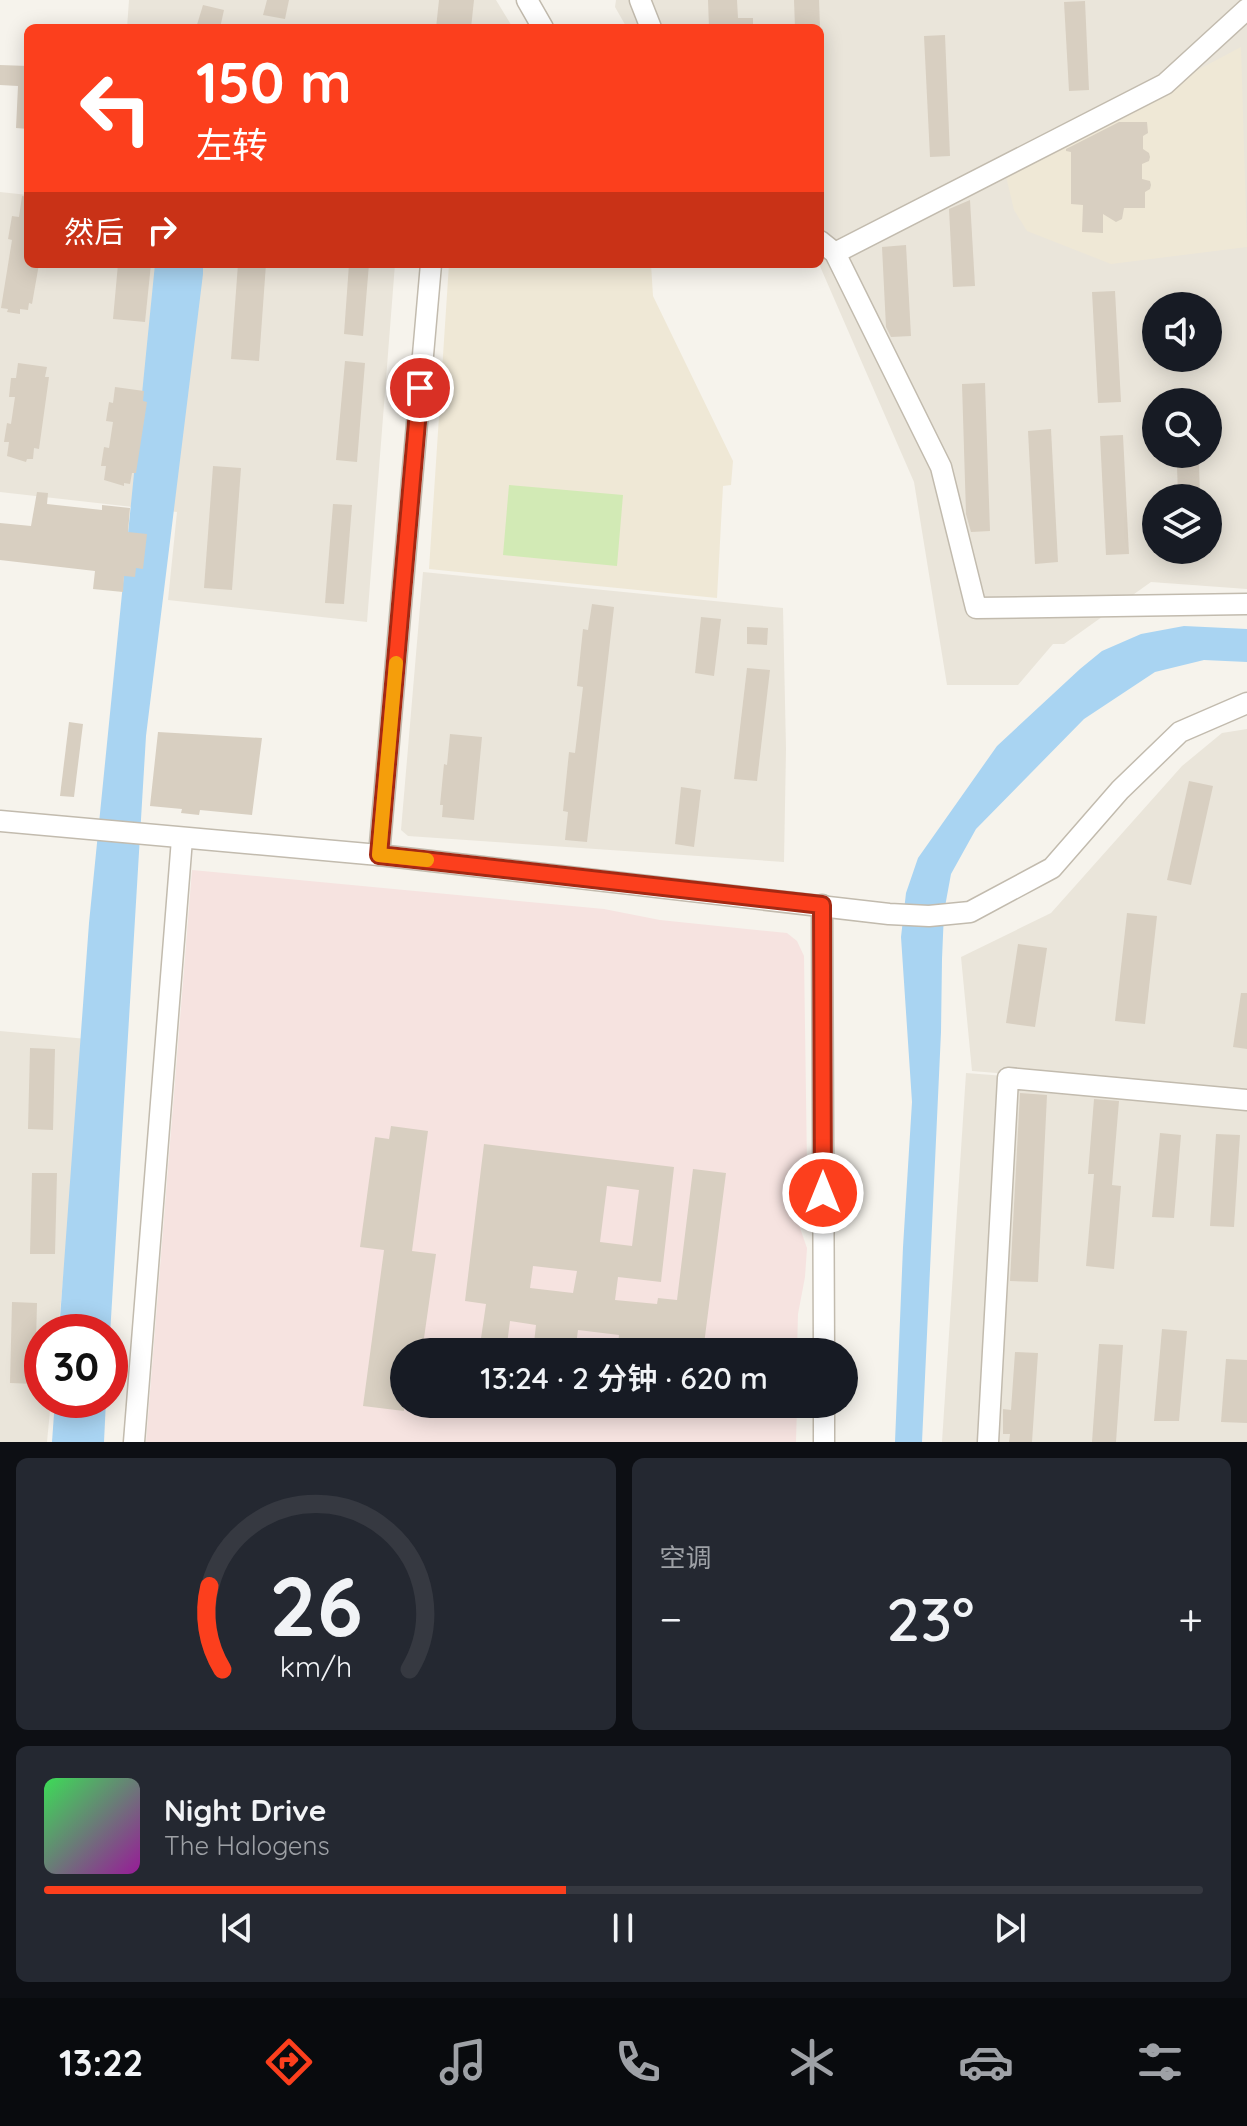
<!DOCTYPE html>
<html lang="zh">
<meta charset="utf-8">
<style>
body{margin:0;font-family:Quicksand,"Noto Sans SC",sans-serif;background:#242831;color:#f1f3f6;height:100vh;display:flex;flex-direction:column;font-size:30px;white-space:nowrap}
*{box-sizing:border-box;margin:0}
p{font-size:26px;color:#9ea1a6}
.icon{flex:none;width:44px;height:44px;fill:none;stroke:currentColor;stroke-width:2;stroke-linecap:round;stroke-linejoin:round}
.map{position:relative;height:1442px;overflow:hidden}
.details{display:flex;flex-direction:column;gap:16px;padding:16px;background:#0d0f14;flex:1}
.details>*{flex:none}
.banner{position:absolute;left:24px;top:24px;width:800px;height:244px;border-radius:12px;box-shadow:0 4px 20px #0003;background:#fc3f1d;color:#fff;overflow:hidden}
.fabs{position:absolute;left:1142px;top:292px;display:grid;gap:16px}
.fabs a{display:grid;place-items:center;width:80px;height:80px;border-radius:50%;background:#171b24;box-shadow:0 4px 20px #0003;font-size:40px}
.speed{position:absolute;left:24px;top:1314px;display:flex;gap:16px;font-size:40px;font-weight:700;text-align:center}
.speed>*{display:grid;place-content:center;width:104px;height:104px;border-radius:50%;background:#171b24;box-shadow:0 4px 20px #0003;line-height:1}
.speed .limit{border:12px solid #d22;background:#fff;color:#111}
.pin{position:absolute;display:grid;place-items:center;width:68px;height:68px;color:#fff;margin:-34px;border:4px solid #fff;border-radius:50%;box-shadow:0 2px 8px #0007}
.me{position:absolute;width:88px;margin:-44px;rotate:0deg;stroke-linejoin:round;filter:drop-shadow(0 0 6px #0008)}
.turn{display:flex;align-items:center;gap:28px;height:168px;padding:0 40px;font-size:36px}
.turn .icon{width:104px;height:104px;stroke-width:2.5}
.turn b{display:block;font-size:56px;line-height:68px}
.then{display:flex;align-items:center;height:76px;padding:0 40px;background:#0003;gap:16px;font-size:30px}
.big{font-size:60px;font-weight:600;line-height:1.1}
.details .card{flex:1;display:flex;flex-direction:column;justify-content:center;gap:12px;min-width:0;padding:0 28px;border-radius:12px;background:#242831}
.details .dial{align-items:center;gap:0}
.dial svg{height:208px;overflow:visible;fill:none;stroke:#363941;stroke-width:7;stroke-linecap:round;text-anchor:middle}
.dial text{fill:#f1f3f6;stroke:none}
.song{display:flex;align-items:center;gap:24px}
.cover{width:96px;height:96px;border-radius:12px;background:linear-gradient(135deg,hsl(130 70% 55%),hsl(300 70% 35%))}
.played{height:8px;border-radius:4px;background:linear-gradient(90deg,#fc3f1d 45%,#363941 45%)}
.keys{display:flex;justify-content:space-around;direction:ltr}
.heat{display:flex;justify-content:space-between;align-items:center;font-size:44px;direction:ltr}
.details .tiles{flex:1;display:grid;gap:16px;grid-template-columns:1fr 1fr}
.card:last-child{grid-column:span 2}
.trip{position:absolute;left:390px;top:1338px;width:468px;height:80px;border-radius:40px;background:#171b24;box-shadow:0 4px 20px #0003;font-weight:600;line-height:80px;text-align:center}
.menu{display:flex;height:128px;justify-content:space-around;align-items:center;background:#090b0e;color:#9ea1a6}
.menu .icon{width:56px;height:56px}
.menu .on{color:#fc3f1d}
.menu b{font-size:36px;color:#f1f3f6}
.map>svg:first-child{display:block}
</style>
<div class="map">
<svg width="1247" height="1442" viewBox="0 0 1247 1442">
<rect width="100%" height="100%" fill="#f6f3ec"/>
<g fill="#eae5da" fill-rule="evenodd">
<polygon points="129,0 496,0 513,28 127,28"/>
<path d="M616,0h631v589l-96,-7 -87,62h-11l-35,41h-71l-33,-203 -95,-218 1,-236h-193l-12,-21zM1156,306h52v52h-52zM1156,402h52v52h-52zM1156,498h52v52h-52z"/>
<polygon points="0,192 28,195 28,264 395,264 367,622 168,600 177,512 0,492"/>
<polygon points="423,572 783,608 786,749 784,862 408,836 401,830"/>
<polygon points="1247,729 1247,1093 972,1071 961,957 1051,913 1182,766 1222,733"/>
<polygon points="0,1031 87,1039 58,1332 42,1332 42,1400 51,1400 47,1442 0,1442"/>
<polygon points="966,1073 1247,1095 1247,1442 942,1442"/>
</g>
<g fill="#efe8d6">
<polygon points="1241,47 1247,247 1111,264 1027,231 1014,210 1005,172"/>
<polygon points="449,264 651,264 653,296 733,461 731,485 723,486 717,598 429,569"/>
</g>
<polygon fill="#f6e3e0" points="192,870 604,909 660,920 787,933 797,941 804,956 807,1166 801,1184 800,1228 807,1248 805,1277 798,1314 797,1352 404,1352 404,1404 797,1404 796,1442 146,1442"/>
<polygon fill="#d2eab5" points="509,485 623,495 617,566 503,555"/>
<g fill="#a9d4f2">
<polygon points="155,264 203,264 203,274 146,736 110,1335 110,1332 59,1332 89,923"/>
<polygon points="1184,626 1247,629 1247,662 1204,660 1155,672 1084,719 976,829 951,874 944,912 942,959 941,1032 922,1442 895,1442 903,1247 912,1102 901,937 906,893 918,858 997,746 1080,669 1102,651 1141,634"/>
<polygon points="55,1400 106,1400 104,1442 52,1442"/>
</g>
<g fill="#d8cfc1" fill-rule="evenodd">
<polygon points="267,0 289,0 285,19 263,15"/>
<polygon points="439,0 474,0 471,28 436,28"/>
<polygon points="708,0 737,0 738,18 753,18 753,28 709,28"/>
<polygon points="794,0 819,0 820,28 795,28"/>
<polygon points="1085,1 1089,90 1069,91 1064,2"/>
<polygon points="203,5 224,10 220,28 196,28"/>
<polygon points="945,35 950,156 930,157 924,36"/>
<polygon points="0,65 28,66 28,129 16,128 18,86 0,85"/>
<polygon points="1119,122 1147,122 1148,133 1143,136 1143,149 1149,153 1150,157 1149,161 1142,164 1142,179 1150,181 1151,185 1150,189 1145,192 1145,208 1124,208 1122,219 1116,222 1103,214 1103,233 1082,232 1083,205 1071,204 1071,152 1066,151 1066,149"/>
<polygon points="22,196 28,197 28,264 39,264 32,304 29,303 28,310 20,309 20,314 7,312 8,309 1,308 12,240 8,239 12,216 19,217"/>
<polygon points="970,200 975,286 953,287 949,209"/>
<polygon points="906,245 911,336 891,337 886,327 882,247"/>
<polygon points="118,264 151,264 145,322 113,319"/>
<polygon points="238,264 266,264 259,361 231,359"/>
<polygon points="349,264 369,264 363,336 344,334"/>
<polygon points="1115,291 1121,402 1098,403 1092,292"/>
<polygon points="345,361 365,363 357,462 336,460"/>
<polygon points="18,363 47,367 45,377 49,377 39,449 34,448 33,459 27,459 26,462 7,456 9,442 4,442 7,423 11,424 15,397 9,397 11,378 16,378"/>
<polygon points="985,383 990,531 971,532 966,514 962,384"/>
<polygon points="115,387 144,391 143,401 147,402 136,473 132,473 130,484 124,483 124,486 104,480 106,466 101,466 104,447 109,448 113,422 106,421 109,402 113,403"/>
<polygon points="1051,429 1058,562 1035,564 1028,431"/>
<polygon points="1123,435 1129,554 1106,555 1100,436"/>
<polygon points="1199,464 1200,498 1178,498 1177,465"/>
<polygon points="213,466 241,468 232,590 204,588"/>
<polygon points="37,492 48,493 47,504 102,510 102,505 130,508 128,532 147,534 143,569 136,568 135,577 124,576 123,592 93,589 95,571 0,560 0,523 31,526"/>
<polygon points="333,504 352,505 344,604 325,603"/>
<polygon points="592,604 614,607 587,842 565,840 568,812 563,811 569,752 575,753 583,687 577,686 583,629 588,630"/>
<polygon points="701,617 721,619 714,676 695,673"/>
<polygon points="747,627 768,628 767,645 747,644"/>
<polygon points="747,668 770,670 757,781 734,779"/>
<polygon points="69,722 83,724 74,797 60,796"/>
<polygon points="158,732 262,738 252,815 200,810 199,815 181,813 182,809 150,806"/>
<polygon points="450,734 482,737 474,820 442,817 443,805 440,805 444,764 447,765"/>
<polygon points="1189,781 1213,786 1191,885 1167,880"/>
<polygon points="681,787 701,790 694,847 675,844"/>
<polygon points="1127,913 1157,916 1145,1024 1115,1021"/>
<polygon points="1018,944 1047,948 1035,1027 1006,1023"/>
<polygon points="1241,993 1247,993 1247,1049 1233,1047"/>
<polygon points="30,1048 55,1049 53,1130 28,1129"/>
<polygon points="1020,1093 1047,1095 1038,1282 1010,1281"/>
<polygon points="1094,1099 1119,1101 1112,1185 1121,1186 1114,1269 1086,1266 1094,1174 1088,1174"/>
<polygon points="391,1126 428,1131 412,1251 436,1254 422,1352 404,1352 404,1411 363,1406 384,1250 360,1247 375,1137 389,1139"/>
<polygon points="1160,1133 1181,1135 1174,1218 1152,1217"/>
<polygon points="1216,1134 1240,1135 1234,1227 1210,1226"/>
<path d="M484,1144l190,23 -13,115 -43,-5 -3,23 42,4 1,-6 19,2 16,-131 33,4 -23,179h-26l1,-9 -20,-3 -1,12h-40l2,-17 -41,-5 -3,22h-42l3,-27 -26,-4 -4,31h-27l7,-48 -21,-3zM607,1186l32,4 -7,56 -32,-4zM533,1266l44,5 -4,22 -43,-5z"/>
<polygon points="32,1173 57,1173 55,1254 30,1254"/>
<polygon points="12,1302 37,1303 35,1384 10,1383"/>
<polygon points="1162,1329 1187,1331 1179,1421 1154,1421"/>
<polygon points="1099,1344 1123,1345 1116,1442 1092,1442"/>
<polygon points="1015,1352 1038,1353 1032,1442 1009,1442 1010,1434 1003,1434 1003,1409 1011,1410"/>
<polygon points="1226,1359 1247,1360 1247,1423 1221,1422"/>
</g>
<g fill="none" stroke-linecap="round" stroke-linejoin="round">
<g stroke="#c2bbae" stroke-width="23">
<g id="minor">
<polyline points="527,0 543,28"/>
<polyline points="640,0 651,28"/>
<polyline points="820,241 835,253 941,467 976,608 1247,604"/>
<polyline points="835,253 1165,84 1247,9"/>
<polyline points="0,821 379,855 889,914 929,916 970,912 1052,868 1120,790 1180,732 1247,703"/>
<polyline points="379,855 431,264"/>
<polyline points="822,905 824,1352"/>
<polyline points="824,1404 824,1442"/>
<polyline points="134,1442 182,839"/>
<polyline points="988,1442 1008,1078 1247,1100"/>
</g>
</g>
<use href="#minor" stroke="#fff" stroke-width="20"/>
</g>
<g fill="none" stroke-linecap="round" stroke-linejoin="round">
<g stroke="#a42913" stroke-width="20">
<polyline id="route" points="420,388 379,855 822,905 823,1193"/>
</g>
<use href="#route" stroke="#fc3f1d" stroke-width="14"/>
<polyline stroke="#f59e0b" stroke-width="14" points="396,663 379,855 427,860"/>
</g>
</svg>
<div class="fabs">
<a><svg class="icon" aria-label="sound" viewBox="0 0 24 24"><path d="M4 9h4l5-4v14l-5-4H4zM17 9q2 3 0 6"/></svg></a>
<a><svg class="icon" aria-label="search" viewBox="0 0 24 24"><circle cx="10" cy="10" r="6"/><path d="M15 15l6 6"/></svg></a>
<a><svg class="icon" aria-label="layers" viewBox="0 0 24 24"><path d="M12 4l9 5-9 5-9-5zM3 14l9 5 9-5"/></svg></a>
</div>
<div class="speed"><div class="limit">30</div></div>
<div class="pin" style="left:420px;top:388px;background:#d93025"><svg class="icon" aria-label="arrive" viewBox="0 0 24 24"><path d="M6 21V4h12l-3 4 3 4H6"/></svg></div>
<svg class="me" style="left:823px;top:1193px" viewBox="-20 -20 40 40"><circle r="17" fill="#fc3f1d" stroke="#fff" stroke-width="3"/><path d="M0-11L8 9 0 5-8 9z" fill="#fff"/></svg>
<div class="trip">13:24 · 2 分钟 · 620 m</div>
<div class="banner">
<div class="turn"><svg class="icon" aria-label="left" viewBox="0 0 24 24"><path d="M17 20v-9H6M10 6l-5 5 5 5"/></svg><div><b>150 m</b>左转</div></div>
<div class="then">然后<svg class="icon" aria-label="right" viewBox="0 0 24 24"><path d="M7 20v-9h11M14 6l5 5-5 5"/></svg></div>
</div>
</div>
<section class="details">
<div class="tiles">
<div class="card dial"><svg viewBox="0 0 100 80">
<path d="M14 69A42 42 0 1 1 86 69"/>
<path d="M14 69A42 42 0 0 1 9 37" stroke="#fc3f1d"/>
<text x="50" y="56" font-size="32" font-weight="700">26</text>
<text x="50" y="72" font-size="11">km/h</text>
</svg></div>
<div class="card"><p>空调</p>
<div class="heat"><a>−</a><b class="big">23°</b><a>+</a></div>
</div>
<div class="card">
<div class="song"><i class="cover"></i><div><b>Night Drive</b><p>The Halogens</p></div></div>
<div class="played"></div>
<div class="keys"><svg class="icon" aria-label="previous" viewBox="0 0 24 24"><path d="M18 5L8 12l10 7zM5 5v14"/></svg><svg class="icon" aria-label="pause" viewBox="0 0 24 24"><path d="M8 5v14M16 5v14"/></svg><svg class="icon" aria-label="next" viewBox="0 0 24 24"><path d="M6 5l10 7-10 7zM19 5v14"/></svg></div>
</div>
</div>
</section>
<nav class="menu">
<b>13:22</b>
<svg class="icon on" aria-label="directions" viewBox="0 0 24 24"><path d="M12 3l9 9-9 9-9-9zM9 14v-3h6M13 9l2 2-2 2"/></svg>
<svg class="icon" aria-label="music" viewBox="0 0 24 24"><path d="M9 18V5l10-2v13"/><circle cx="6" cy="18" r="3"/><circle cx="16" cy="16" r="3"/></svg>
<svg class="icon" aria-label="phone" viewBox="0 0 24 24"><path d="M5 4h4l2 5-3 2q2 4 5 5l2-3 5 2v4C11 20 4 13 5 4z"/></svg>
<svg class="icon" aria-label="climate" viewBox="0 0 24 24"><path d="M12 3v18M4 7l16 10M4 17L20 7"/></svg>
<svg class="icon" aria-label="car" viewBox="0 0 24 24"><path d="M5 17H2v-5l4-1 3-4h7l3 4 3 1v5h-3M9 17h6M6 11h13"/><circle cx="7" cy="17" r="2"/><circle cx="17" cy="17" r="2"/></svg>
<svg class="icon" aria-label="filters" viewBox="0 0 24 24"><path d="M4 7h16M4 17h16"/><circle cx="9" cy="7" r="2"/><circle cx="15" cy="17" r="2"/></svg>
</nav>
